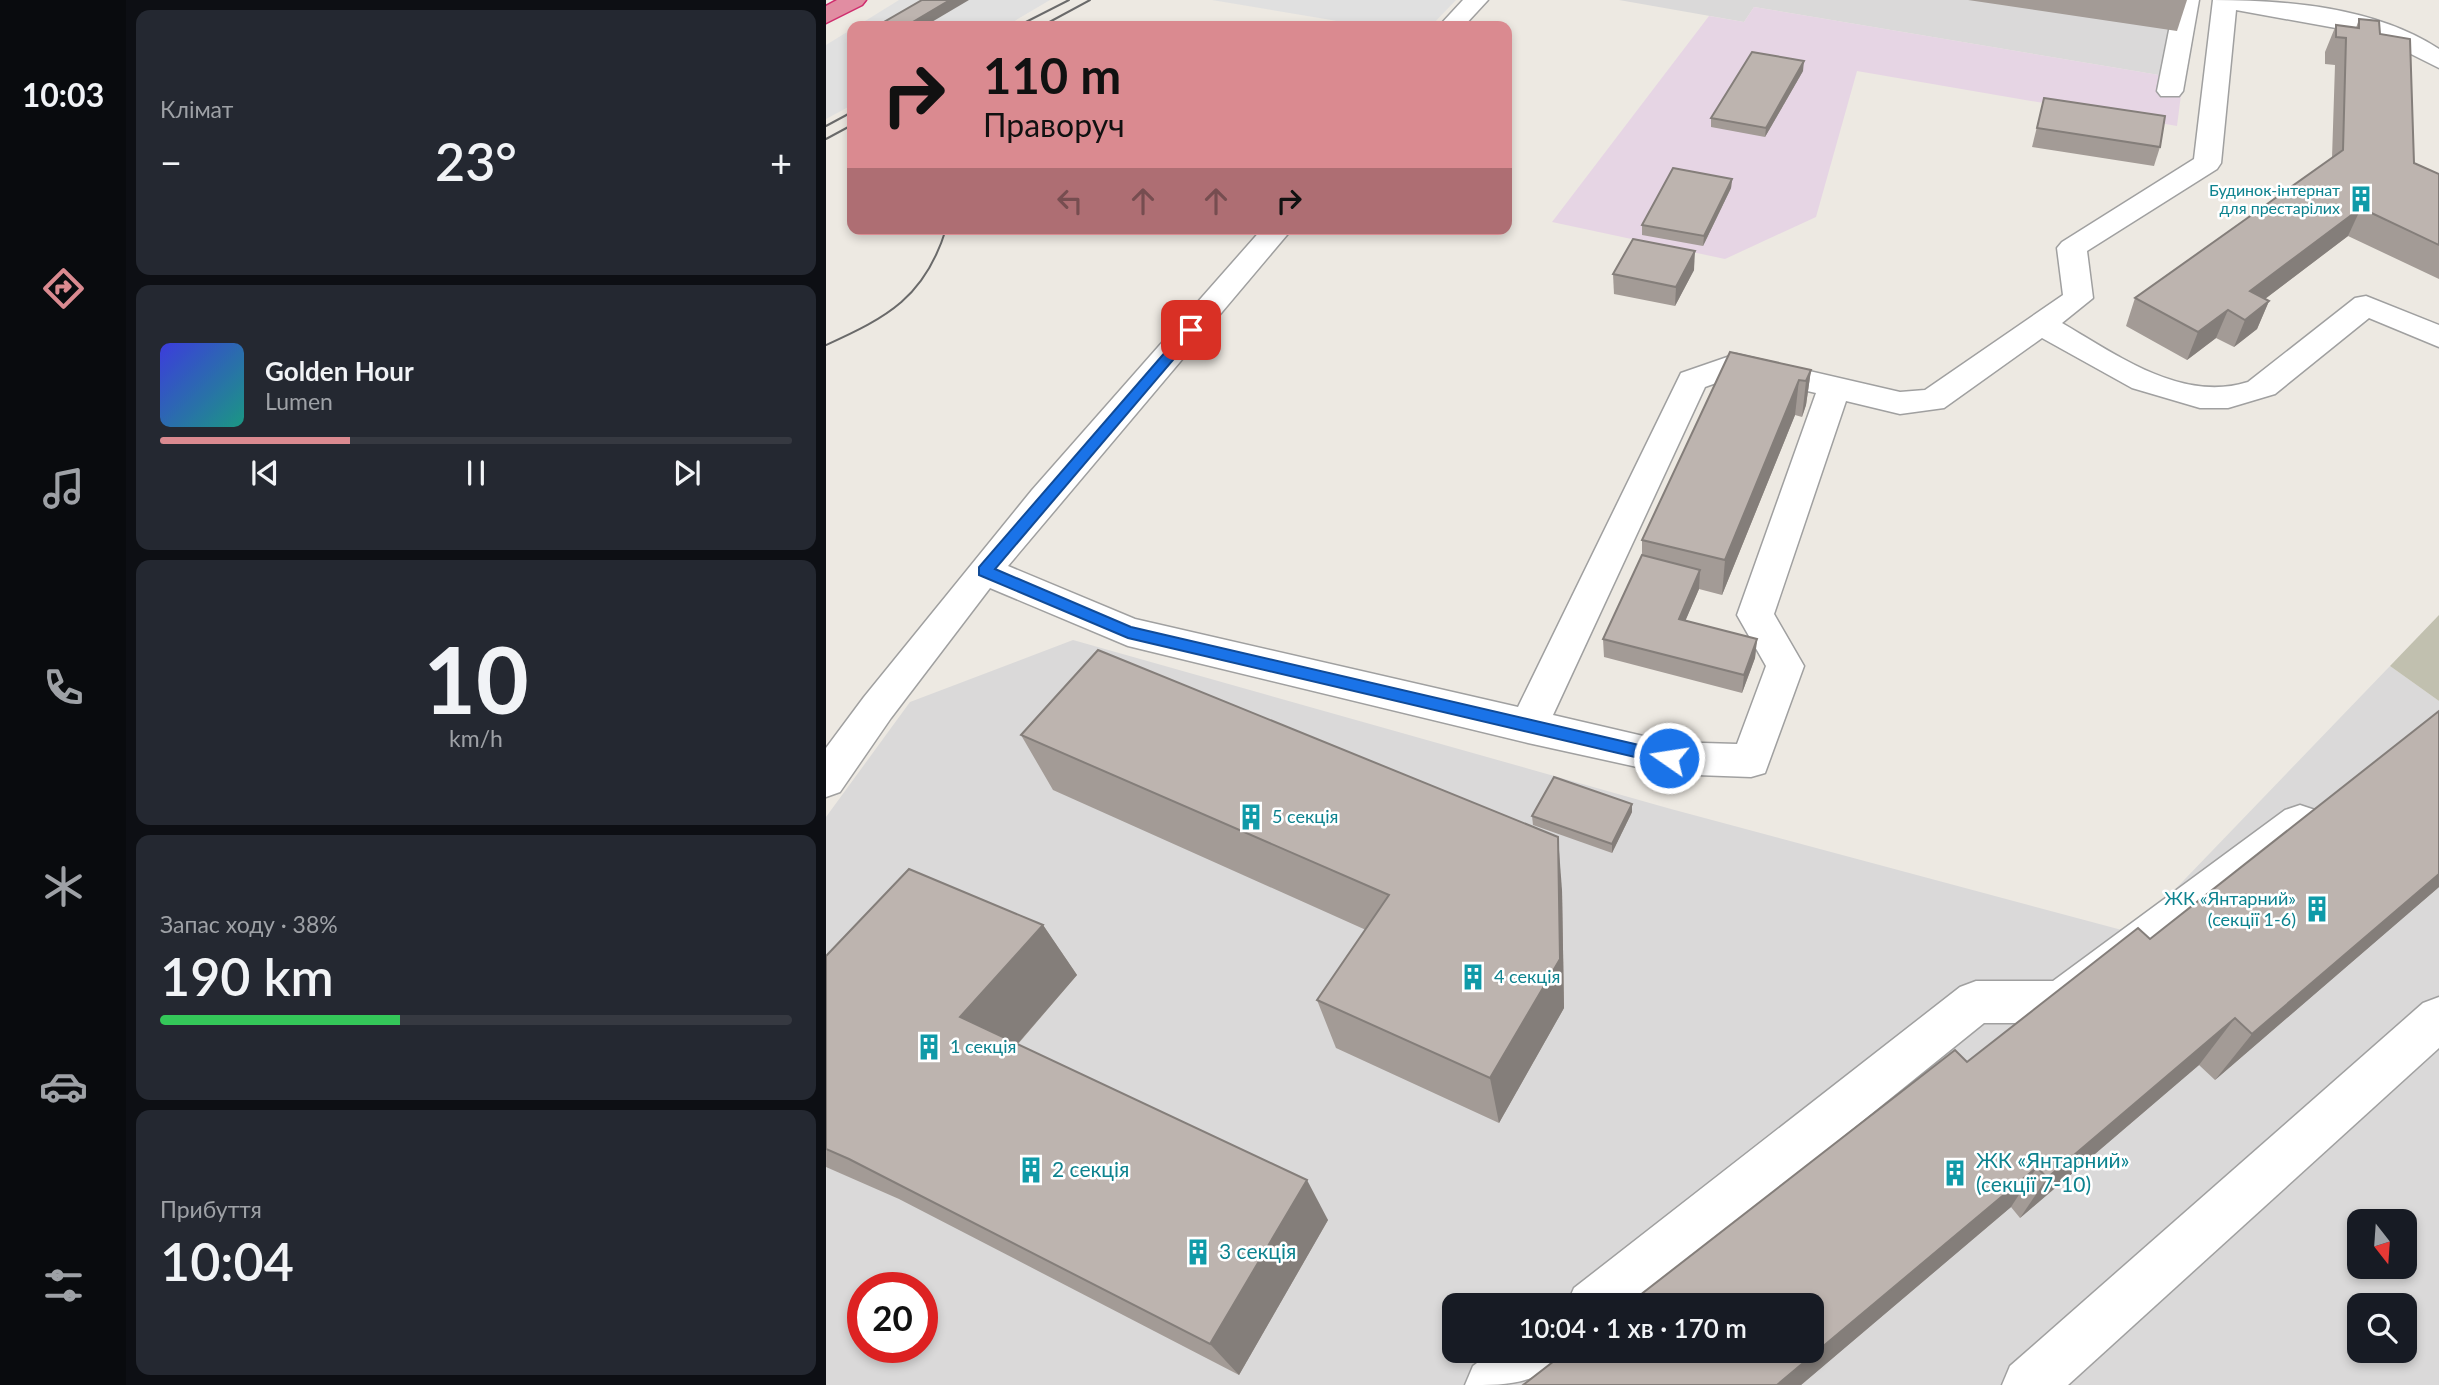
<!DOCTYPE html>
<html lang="uk">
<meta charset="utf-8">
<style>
body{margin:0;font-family:Lato,sans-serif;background:#242831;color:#f1f3f6;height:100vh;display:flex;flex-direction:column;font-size:26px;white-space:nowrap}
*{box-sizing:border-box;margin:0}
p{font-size:23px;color:#9ea1a6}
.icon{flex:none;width:38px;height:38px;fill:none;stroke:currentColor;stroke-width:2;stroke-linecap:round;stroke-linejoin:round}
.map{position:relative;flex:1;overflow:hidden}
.drawer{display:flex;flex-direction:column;gap:10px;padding:10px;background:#0d0f14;width:700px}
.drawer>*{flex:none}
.top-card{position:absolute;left:21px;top:21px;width:665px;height:214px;border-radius:14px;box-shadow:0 4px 10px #0003;background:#da8a90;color:#111;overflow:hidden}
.needle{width:46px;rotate:163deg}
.buttons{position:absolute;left:1521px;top:1209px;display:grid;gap:14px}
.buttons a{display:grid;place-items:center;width:70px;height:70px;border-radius:14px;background:#171b24;box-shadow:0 4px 10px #0003;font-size:35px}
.speed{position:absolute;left:21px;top:1272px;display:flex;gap:14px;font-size:35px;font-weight:700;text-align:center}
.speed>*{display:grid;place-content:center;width:91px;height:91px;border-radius:50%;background:#171b24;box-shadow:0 4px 10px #0003;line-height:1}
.speed .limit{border:10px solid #d22;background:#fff;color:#111}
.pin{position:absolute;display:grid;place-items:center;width:60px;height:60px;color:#fff;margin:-30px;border-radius:14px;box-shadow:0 4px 10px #0006}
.me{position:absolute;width:77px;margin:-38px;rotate:283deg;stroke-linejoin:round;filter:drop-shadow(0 0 5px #0008)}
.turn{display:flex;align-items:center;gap:24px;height:147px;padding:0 21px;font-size:32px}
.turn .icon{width:91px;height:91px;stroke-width:2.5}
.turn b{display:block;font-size:49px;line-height:60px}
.lanes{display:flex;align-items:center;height:66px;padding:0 21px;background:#0003;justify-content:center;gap:35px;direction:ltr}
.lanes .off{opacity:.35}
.big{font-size:52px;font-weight:600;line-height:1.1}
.drawer .tile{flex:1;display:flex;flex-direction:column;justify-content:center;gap:10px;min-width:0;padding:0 24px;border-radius:14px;background:#242831}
.drawer .dial{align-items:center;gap:0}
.dial b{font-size:91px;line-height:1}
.song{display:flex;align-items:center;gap:21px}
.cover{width:84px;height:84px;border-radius:10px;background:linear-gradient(135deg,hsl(240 70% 55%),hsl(170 70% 35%))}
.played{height:7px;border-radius:4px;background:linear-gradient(90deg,#da8a90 30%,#363941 30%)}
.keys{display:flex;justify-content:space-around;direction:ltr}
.heat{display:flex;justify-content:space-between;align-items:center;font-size:38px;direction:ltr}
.charge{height:10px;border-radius:5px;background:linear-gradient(90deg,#34c759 38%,#363941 0)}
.trip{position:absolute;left:616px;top:1293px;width:382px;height:70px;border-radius:14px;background:#171b24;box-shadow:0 4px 10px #0003;font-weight:600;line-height:70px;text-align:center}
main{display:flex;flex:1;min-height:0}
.menu{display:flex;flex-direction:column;width:126px;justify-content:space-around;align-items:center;background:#090b0e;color:#9ea1a6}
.menu .icon{width:49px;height:49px}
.menu .current{color:#da8a90}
.menu b{font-size:32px;color:#f1f3f6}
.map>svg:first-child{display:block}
</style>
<main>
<nav class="menu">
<b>10:03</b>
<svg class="icon current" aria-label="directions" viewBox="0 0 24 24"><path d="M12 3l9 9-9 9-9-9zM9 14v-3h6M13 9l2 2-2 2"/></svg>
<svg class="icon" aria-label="music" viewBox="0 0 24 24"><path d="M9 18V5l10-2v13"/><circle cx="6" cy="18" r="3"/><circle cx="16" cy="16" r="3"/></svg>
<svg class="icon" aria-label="phone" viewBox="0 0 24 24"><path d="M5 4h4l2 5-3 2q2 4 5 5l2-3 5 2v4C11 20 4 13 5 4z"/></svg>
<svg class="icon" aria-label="climate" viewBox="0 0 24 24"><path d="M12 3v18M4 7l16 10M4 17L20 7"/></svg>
<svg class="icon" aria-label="car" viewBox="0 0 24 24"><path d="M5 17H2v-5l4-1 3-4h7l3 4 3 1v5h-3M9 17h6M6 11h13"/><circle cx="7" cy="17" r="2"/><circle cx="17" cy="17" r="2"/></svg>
<svg class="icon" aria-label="filters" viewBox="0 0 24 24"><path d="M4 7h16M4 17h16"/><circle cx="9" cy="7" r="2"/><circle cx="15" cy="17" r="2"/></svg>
</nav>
<section class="drawer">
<div class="tile"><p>Клімат</p>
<div class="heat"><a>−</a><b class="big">23°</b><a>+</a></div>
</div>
<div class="tile">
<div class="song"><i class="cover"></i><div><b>Golden Hour</b><p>Lumen</p></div></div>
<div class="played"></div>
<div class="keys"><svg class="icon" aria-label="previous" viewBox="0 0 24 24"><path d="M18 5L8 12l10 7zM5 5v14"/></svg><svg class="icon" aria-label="pause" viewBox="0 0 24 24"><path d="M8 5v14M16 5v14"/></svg><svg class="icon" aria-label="next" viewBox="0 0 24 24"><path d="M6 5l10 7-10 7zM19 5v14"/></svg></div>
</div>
<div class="tile dial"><b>10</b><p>km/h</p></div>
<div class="tile"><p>Запас ходу · 38%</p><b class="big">190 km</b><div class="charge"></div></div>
<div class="tile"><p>Прибуття</p><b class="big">10:04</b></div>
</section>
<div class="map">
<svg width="1613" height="1385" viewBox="0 0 1613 1385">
<rect width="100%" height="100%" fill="#ede9e2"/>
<g fill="#dad9d9" fill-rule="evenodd">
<polygon points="793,0 1368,0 1357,79 928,7 918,22"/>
<path d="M247,640l598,169 462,124 257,-267 49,35v684h-1613v-568l84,-115zM1533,1222h45v45h-45zM37,1288h59v60h-59zM628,1306h357v45h-357zM1533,1306h45v45h-45z"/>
</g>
<polygon fill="#e6d5e4" points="928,7 1357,79 1351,126 1031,71 990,217 899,259 726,222 883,16 918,22"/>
<polygon fill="#c1c0af" points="1613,615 1613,701 1564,666"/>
<g fill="#e0e0e0">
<polygon points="73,0 224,0 180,26 31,26"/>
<polygon points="386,0 630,0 605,26 541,26"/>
<polygon points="26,29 26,105 0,119 0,45"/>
</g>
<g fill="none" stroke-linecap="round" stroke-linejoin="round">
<g stroke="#a0a0a0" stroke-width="3">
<g id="minor">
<polygon points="637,0 662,0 638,26 613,26"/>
<polygon points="1349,0 1373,0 1357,91 1353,96 1335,96 1331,91"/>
<path d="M1387,0c74,0 162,7 226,49v19l-54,-27 -27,-9 -122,-22 -15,153 -4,6 -130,82 6,47 -31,25c55,32 120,80 186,59l107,-84 11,-2 73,29v22l-70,-29 -94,76 -47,14h-28l-68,-20 -90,-50 -98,70 -44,6 -54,-13 -72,213 30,52 -39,107 -14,4 -82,-3 -141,-31 -400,-97 -138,-58 -99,130 -51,74 -14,5v-49l38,-51 168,-207 230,-261h30l-284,337 127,53 383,88 163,-334 55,-19 164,38 25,-2 138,-95 -6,-47 5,-6 132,-83zM912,375l78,18 -79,222 29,51 -29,78 -68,-2 -116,-27 152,-328z"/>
<polygon points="1474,805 1489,810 1495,822 1489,834 1251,1017 1235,1023 1158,1023 807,1306 740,1306 748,1288 1134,987 1150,981 1227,981 1459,810"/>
<polygon points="1613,997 1613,1048 1242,1385 1176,1385 1184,1366 1597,1003"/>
<path d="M667,1351h68c-19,34 -52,34 -96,34l8,-19z"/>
</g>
</g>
<g stroke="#cf2c6d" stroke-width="3">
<polygon id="highway" points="11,0 40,0 36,5 0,23 0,6"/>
</g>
<use href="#minor" fill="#fff" fill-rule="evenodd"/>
<use href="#highway" fill="#e18da2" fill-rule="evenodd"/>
<g stroke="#6a6a6a" stroke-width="2">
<polyline points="192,26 243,0"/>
<polyline points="216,26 264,0"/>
<polyline points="0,126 26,112"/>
<polyline points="0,139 26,125"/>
<path d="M0,345c62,-28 99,-48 120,-116"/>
</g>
</g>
<g fill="#a39b96">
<polygon points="1142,0 1361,0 1351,31"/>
<polygon points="1533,19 1554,34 1588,163 1613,174 1613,279 1522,236 1439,299 1443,301 1431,329 1408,347 1390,338 1361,360 1300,326 1309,298 1506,158 1509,65 1499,64 1499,52 1510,25 1530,28"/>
<polygon points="977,71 939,137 885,127 885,118"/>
<polygon points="1218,98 1334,147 1328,166 1206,147"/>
<polygon points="906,179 905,188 877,246 816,235 816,225"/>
<polygon points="868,270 849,306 788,294 787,274"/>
<polygon points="904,352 985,370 980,405 976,417 969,415 896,595 873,589 859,621 931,639 929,658 916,693 778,657 777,639 816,555 816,540"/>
<polygon points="195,735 736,890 738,1008 673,1123 510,1048 491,1000 540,930 227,790"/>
<polygon points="806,812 786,853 707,825 706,816"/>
<polygon points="1613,887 1389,1080 1373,1065 1194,1218 1185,1207 975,1385 697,1385 1141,1062 1324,939"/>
<polygon points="217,925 251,975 192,1044 502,1220 413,1375 73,1199 0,1167 0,956"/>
</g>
<g fill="#847e7a">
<polygon points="124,0 143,0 99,26 80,26"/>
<polygon points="978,61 977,71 939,137 940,128"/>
<polygon points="906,179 905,188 877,246 878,236"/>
<polygon points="1535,208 1522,236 1415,317 1424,291"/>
<polygon points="869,251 868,270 849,306 850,287"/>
<polygon points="1443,301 1431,329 1408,347 1419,320"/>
<polygon points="1402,310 1390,338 1361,360 1372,332"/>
<polygon points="985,370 980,405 976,417 980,381"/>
<polygon points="973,380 969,415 896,595 899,560"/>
<polygon points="874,570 873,589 852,638 853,619"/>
<polygon points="931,639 929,658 916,693 918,675"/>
<polygon points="806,804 806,812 786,853 786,844"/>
<polygon points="732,837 736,890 738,1008 673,1123 664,1078"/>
<polygon points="1613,874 1613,887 1389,1080 1426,1034"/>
<polygon points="217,925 251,975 174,1064 134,1017"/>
<polygon points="1409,1018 1373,1065 1194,1218 1221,1178"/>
<polygon points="1211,1167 1185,1207 975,1385 951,1385"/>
<polygon points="481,1180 502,1220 413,1375 384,1344"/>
</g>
<g fill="#bdb4af" stroke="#847e7a" stroke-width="2">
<polygon points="96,0 124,0 80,26 51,26"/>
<polygon points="1533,19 1553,21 1554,34 1584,39 1588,163 1613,174 1613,245 1535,208 1424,291 1443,301 1419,320 1402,310 1372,332 1309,298 1517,150 1520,38 1510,37 1510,25 1533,28"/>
<polygon points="926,52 978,61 940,128 885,118"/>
<polygon points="1218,98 1339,116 1334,147 1211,128"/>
<polygon points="847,168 906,179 878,236 816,225"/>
<polygon points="807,239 869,251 850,287 787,274"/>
<polygon points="904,352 985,370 980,381 973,380 899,560 816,540"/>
<polygon points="816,555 874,570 853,619 931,639 918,675 777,639"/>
<polygon points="272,650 732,837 734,959 664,1078 491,1000 563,895 195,735"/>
<polygon points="1613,711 1613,874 1426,1034 1409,1018 1221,1178 1211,1167 951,1385 697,1385 741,1351 985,1351 985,1306 800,1306 1129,1050 1141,1062 1312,928 1324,939"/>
<polygon points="728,777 806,804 786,844 706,816"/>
<polygon points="83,869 217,925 134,1017 481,1180 384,1344 23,1159 0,1149 0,956"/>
</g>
<polygon fill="#1a73e8" stroke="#114b97" stroke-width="2" points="365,326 372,330 370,333 169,569 305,627 843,752 851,758 849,763 843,765 302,638 153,575 153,567 361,327"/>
<defs>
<g id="building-bare" transform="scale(2.1)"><path d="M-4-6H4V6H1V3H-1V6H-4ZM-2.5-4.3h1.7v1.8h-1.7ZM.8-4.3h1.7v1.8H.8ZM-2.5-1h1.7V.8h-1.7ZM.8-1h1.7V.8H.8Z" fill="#0f9aa8" stroke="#fff" stroke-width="2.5" paint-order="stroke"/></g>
</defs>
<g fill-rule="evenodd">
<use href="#building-bare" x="1535" y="199"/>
<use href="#building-bare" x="425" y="817"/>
<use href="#building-bare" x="1491" y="909"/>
<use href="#building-bare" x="647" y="977"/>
<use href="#building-bare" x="103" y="1047"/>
<use href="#building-bare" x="205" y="1170"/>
<use href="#building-bare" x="1129" y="1173"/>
<use href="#building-bare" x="372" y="1252"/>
</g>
<g text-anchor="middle" stroke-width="5" stroke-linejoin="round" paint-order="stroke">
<g font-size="16" fill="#0d838f" stroke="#fff" text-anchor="end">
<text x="1514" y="196">Будинок-інтернат<tspan x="1514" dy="18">для престарілих</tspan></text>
</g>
<g font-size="18" fill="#0d838f" stroke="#fff" text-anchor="start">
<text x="446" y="823">5 секція</text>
<text x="1470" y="905" text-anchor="end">ЖК «Янтарний»<tspan x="1470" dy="21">(секції 1-6)</tspan></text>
<text x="668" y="983">4 секція</text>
<text x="124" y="1053">1 секція</text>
</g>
<g font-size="21" fill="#0d838f" stroke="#fff" text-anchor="start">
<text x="1150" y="1168">ЖК «Янтарний»<tspan x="1150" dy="24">(секції 7-10)</tspan></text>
<text x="226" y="1177">2 секція</text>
<text x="393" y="1259">3 секція</text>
</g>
</g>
</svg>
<div class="buttons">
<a><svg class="needle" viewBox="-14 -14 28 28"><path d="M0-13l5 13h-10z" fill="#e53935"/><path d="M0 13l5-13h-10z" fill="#9ea1a6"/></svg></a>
<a><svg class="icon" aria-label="search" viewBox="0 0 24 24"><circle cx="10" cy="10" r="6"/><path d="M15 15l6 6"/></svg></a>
</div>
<div class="speed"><div class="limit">20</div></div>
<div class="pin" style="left:365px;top:330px;background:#d93025"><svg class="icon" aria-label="arrive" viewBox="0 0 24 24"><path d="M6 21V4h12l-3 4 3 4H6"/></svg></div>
<svg class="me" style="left:843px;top:758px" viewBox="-20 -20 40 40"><circle r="17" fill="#1a73e8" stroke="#fff" stroke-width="3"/><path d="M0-11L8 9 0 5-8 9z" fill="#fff"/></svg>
<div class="trip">10:04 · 1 хв · 170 m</div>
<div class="top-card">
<div class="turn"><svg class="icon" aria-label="right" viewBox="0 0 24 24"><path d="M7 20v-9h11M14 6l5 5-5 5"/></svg><div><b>110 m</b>Праворуч</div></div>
<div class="lanes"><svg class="icon off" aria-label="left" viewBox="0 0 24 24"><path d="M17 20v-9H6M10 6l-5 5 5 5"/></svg><svg class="icon off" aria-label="ahead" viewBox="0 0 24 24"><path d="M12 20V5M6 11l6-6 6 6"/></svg><svg class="icon off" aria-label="ahead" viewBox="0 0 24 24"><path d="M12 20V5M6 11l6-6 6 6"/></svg><svg class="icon" aria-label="right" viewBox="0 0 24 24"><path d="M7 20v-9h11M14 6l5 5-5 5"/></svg></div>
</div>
</div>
</main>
